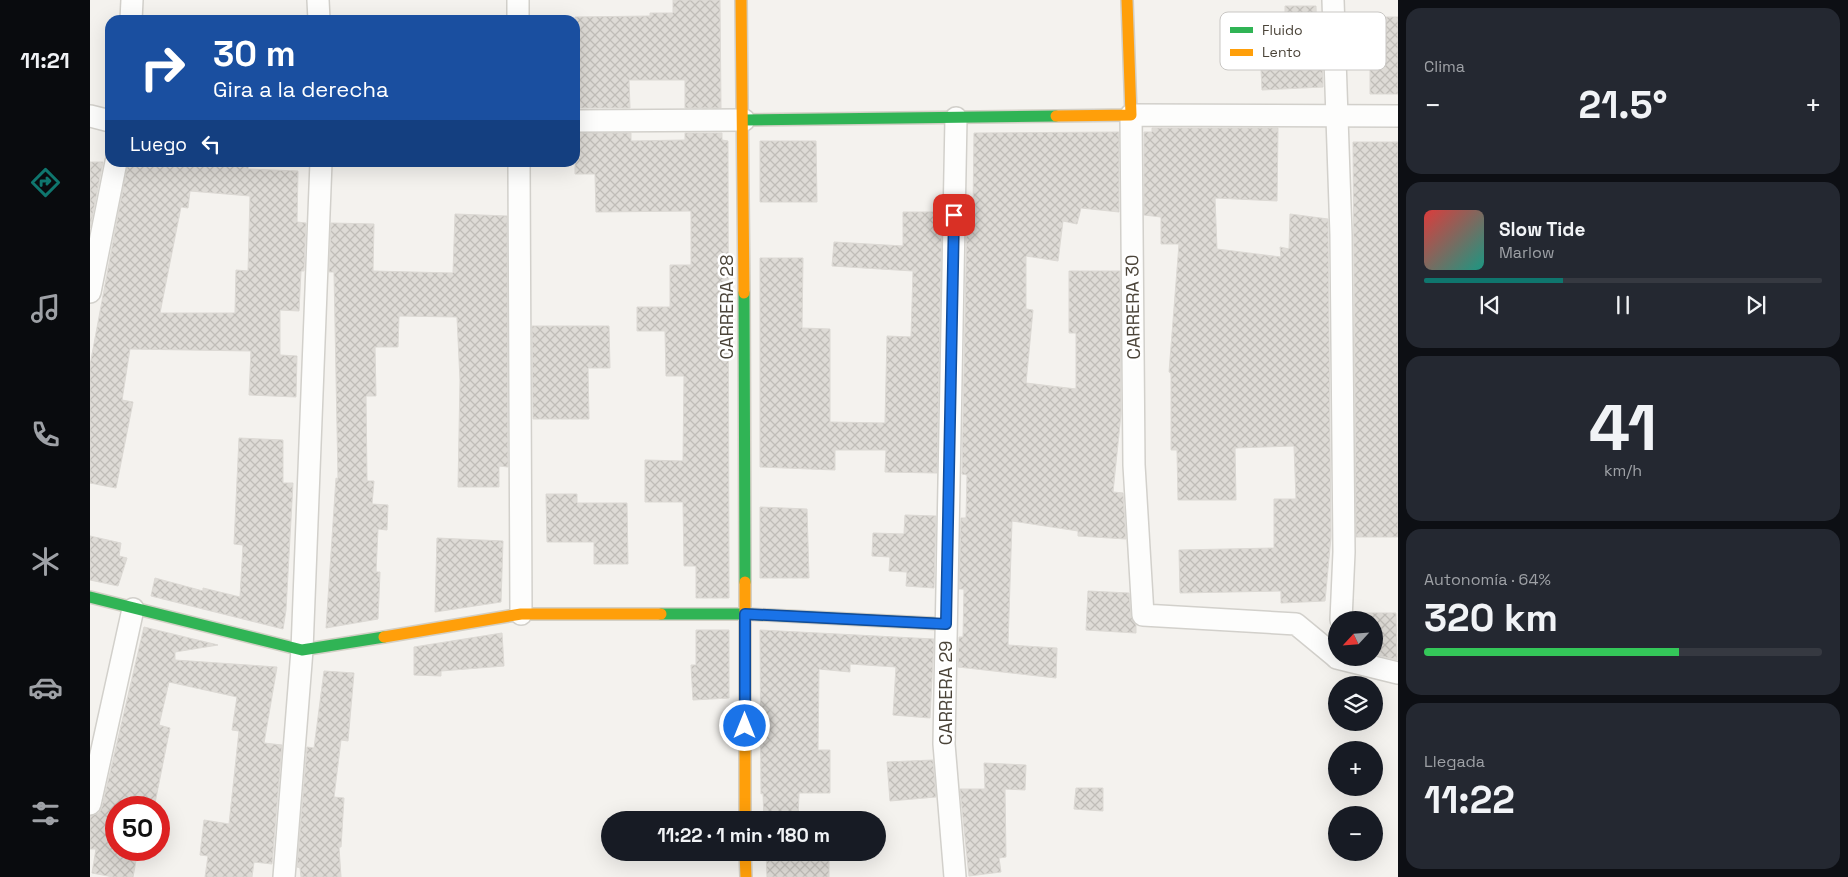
<!DOCTYPE html>
<html lang="es">
<meta charset="utf-8">
<style>
body{margin:0;font-family:"Space Grotesk",sans-serif;background:#242831;color:#f1f3f6;height:100vh;display:flex;flex-direction:column;font-size:19px;white-space:nowrap}
*{box-sizing:border-box;margin:0}
p{font-size:16px;color:#9ea1a6}
.icon{flex:none;width:28px;height:28px;fill:none;stroke:currentColor;stroke-width:2;stroke-linecap:round;stroke-linejoin:round}
.map{position:relative;flex:1;overflow:hidden}
.panel{display:flex;flex-direction:column;gap:8px;padding:8px;background:#0d0f14;width:450px}
.panel>*{flex:none}
.guide{position:absolute;left:15px;top:15px;width:475px;height:152px;border-radius:15px;box-shadow:0 5px 20px #0002;background:#1a4fa0;color:#fff;overflow:hidden}
.needle{width:32px;rotate:244deg}
.tools{position:absolute;left:1238px;top:611px;display:grid;gap:10px}
.tools a{display:grid;place-items:center;width:55px;height:55px;border-radius:50%;background:#171b24;box-shadow:0 5px 20px #0002;font-size:25px}
.speed{position:absolute;left:15px;top:796px;display:flex;gap:10px;font-size:25px;font-weight:700;text-align:center}
.speed>*{display:grid;place-content:center;width:65px;height:65px;border-radius:50%;background:#171b24;box-shadow:0 5px 20px #0002;line-height:1}
.speed .limit{border:8px solid #d22;background:#fff;color:#111}
.pin{position:absolute;display:grid;place-items:center;width:42px;height:42px;color:#fff;margin:-21px;border-radius:10px;box-shadow:0 2px 8px #0006}
.me{position:absolute;width:55px;margin:-28px;rotate:0deg;stroke-linejoin:round;filter:drop-shadow(0 0 4px #0008)}
.turn{display:flex;align-items:center;gap:18px;height:105px;padding:0 25px;font-size:22px}
.turn .icon{width:65px;height:65px;stroke-width:2.5}
.turn b{display:block;font-size:35px;line-height:42px}
.then{display:flex;align-items:center;height:48px;padding:0 25px;background:#0003;gap:10px;font-size:19px}
.big{font-size:38px;font-weight:700;line-height:1.1}
.panel .tile{flex:1;display:flex;flex-direction:column;justify-content:center;gap:8px;min-width:0;padding:0 18px;border-radius:15px;background:#242831}
.panel .dial{align-items:center;gap:0}
.dial b{font-size:65px;line-height:1}
.song{display:flex;align-items:center;gap:15px}
.cover{width:60px;height:60px;border-radius:8px;background:linear-gradient(135deg,hsl(0 70% 55%),hsl(170 70% 35%))}
.played{height:5px;border-radius:2px;background:linear-gradient(90deg,#0f766e 35%,#363941 35%)}
.keys{display:flex;justify-content:space-around;direction:ltr}
.heat{display:flex;justify-content:space-between;align-items:center;font-size:28px;direction:ltr}
.charge{height:8px;border-radius:4px;background:linear-gradient(90deg,#34c759 64%,#363941 0)}
.trip{position:absolute;left:511px;top:811px;width:285px;height:50px;border-radius:25px;background:#171b24;box-shadow:0 5px 20px #0002;font-weight:700;line-height:50px;text-align:center}
main{display:flex;flex:1;min-height:0}
.tab-bar{display:flex;flex-direction:column;width:90px;justify-content:space-around;align-items:center;background:#090b0e;color:#9ea1a6}
.tab-bar .icon{width:35px;height:35px}
.tab-bar .selected{color:#0f766e}
.tab-bar b{font-size:22px;color:#f1f3f6}
.map>svg:first-child{display:block}
</style>
<main>
<nav class="tab-bar">
<b>11:21</b>
<svg class="icon selected" aria-label="directions" viewBox="0 0 24 24"><path d="M12 3l9 9-9 9-9-9zM9 14v-3h6M13 9l2 2-2 2"/></svg>
<svg class="icon" aria-label="music" viewBox="0 0 24 24"><path d="M9 18V5l10-2v13"/><circle cx="6" cy="18" r="3"/><circle cx="16" cy="16" r="3"/></svg>
<svg class="icon" aria-label="phone" viewBox="0 0 24 24"><path d="M5 4h4l2 5-3 2q2 4 5 5l2-3 5 2v4C11 20 4 13 5 4z"/></svg>
<svg class="icon" aria-label="climate" viewBox="0 0 24 24"><path d="M12 3v18M4 7l16 10M4 17L20 7"/></svg>
<svg class="icon" aria-label="car" viewBox="0 0 24 24"><path d="M5 17H2v-5l4-1 3-4h7l3 4 3 1v5h-3M9 17h6M6 11h13"/><circle cx="7" cy="17" r="2"/><circle cx="17" cy="17" r="2"/></svg>
<svg class="icon" aria-label="filters" viewBox="0 0 24 24"><path d="M4 7h16M4 17h16"/><circle cx="9" cy="7" r="2"/><circle cx="15" cy="17" r="2"/></svg>
</nav>
<div class="map">
<svg width="1308" height="877" viewBox="0 0 1308 877">
<defs>
<pattern id="building-cross-hatch" width="8" height="8" patternUnits="userSpaceOnUse" patternTransform="scale(1.25)"><rect width="8" height="8" fill="#dedbd6"/><path d="M0 0l8 8M0 8l8-8" fill="none" stroke="#c0bdb8"/></pattern>
</defs>
<rect width="100%" height="100%" fill="#f4f2ee"/>
<g fill="url(#building-cross-hatch)" stroke="#dcd9d4" fill-rule="evenodd">
<polygon points="583,0 630,0 631,108 595,108 595,80 539,80 540,108 485,108 485,17 560,16 560,13 583,13"/>
<polygon points="1195,6 1226,6 1227,42 1232,42 1233,87 1172,90 1170,48 1195,47"/>
<polygon points="1270,17 1308,17 1308,94 1280,94 1280,67 1258,67 1257,42 1270,42"/>
<polygon points="1062,128 1188,128 1187,201 1125,198 1127,249 1191,257 1190,247 1199,249 1200,214 1238,219 1241,537 1235,601 1191,603 1191,591 1090,593 1089,550 1184,548 1184,499 1206,499 1204,446 1145,448 1146,500 1088,500 1087,450 1081,450 1081,373 1079,372 1089,244 1071,244 1071,217 1054,215 1054,132 1062,132"/>
<polygon points="1029,132 1029,212 991,208 987,224 973,221 968,261 936,256 936,309 943,310 936,383 986,389 986,333 979,333 979,271 1030,271 1031,414 1023,492 1033,493 1036,539 988,536 988,531 922,521 918,645 967,648 966,678 868,667 869,637 873,637 874,589 869,589 871,518 876,518 877,475 872,474 877,212 883,212 884,133"/>
<polygon points="485,133 541,133 541,141 595,140 595,133 632,133 632,140 638,141 639,598 606,598 606,566 594,566 593,502 555,502 555,460 593,461 594,376 576,376 575,331 547,331 547,307 580,307 580,265 601,265 601,211 506,212 505,174 485,174"/>
<polygon points="670,141 726,141 727,202 670,202"/>
<polygon points="1263,142 1308,142 1308,537 1266,537"/>
<polygon points="0,162 13,162 0,228"/>
<path d="M38,162h121l-1,7 50,2 -1,51 9,1 -2,48h-3l-2,40 -19,-1v45l17,1 -1,41 -47,-2 2,-44 -121,-2 -8,51 11,2 -17,86 -26,-5v-118zM100,191l60,5 -2,75 -12,-1 -1,43h-75l21,-106 7,1z"/>
<polygon points="813,212 852,212 847,473 795,472 796,450 745,450 745,470 670,467 670,258 713,258 712,328 740,329 740,422 795,423 797,336 821,337 823,271 742,266 744,242 813,246"/>
<polygon points="365,214 417,216 418,467 409,466 409,487 368,487 370,380 367,317 309,316 308,347 285,347 286,396 276,396 277,481 284,481 282,504 298,505 297,530 288,529 286,572 290,572 288,619 236,628 246,478 248,479 244,272 239,272 241,223 284,224 283,271 363,273"/>
<polygon points="442,326 519,326 520,368 498,368 499,419 443,419"/>
<polygon points="149,438 193,440 193,483 203,483 196,610 193,629 61,596 65,578 113,591 113,588 150,597 153,545 144,544"/>
<polygon points="456,494 487,494 487,503 537,503 538,564 504,564 504,542 457,542"/>
<polygon points="670,507 717,509 719,578 670,578"/>
<polygon points="815,515 846,516 844,588 816,586 817,572 799,571 800,557 782,556 783,533 814,534"/>
<polygon points="0,536 31,543 29,556 37,558 28,586 0,580"/>
<polygon points="347,538 413,541 411,602 345,612"/>
<polygon points="998,591 1039,593 1041,616 1046,625 1046,633 996,630"/>
<polygon points="1269,613 1306,613 1307,660 1284,654 1284,620 1269,620"/>
<polygon points="54,627 128,645 85,652 85,660 187,667 174,743 192,745 182,864 164,862 162,877 115,877 118,856 110,855 114,820 139,824 149,731 142,730 147,697 79,682 69,725 80,728 64,808 26,808 26,850 48,850 43,877 23,877 2,873 6,849 0,849 0,816 9,813 12,807"/>
<polygon points="606,630 639,630 639,698 603,700 601,665 606,665"/>
<polygon points="670,630 844,639 840,718 803,715 806,667 760,664 760,672 729,669 728,750 740,750 740,793 709,793 708,820 674,820 673,793 671,794"/>
<polygon points="412,633 414,666 351,671 351,676 324,675 324,647"/>
<polygon points="234,671 264,673 258,741 251,740 244,797 254,798 251,847 249,847 251,877 211,877 210,868 207,867 217,747 224,748"/>
<polygon points="843,760 846,797 800,801 797,762"/>
<polygon points="894,763 936,765 935,790 915,789 916,857 909,858 911,872 879,876 870,789 895,789"/>
<polygon points="986,788 1013,788 1013,811 984,809"/>
<polygon points="676,852 739,855 739,877 677,877"/>
</g>
<g fill="none" stroke-linecap="round" stroke-linejoin="round">
<g stroke="#d2d0cb" stroke-width="24">
<g id="street">
<polyline points="228,0 229,20"/>
<polyline points="428,0 428,20"/>
<polyline points="1243,0 1251,235 1254,552 1251,620"/>
<polyline points="41,20 42,0"/>
<polyline points="0,116 20,121"/>
<polyline points="485,121 654,120"/>
<polyline points="429,162 431,614"/>
<polyline points="0,292 26,162"/>
<polyline points="1246,657 1206,624 1053,615 1044,465 1041,115 1308,116"/>
<polyline points="1247,658 1308,673"/>
<polyline points="0,804 43,609"/>
<polyline points="194,877 212,650 231,162"/>
<polyline points="865,877 854,744 866,118"/>
</g>
</g>
<g stroke="#d3cfc5" stroke-width="14">
<g id="fast">
<polyline points="654,120 966,116"/>
<polyline points="654,293 655,582"/>
<polyline points="0,597 212,650 294,637"/>
<polyline points="571,614 655,614 856,624"/>
</g>
</g>
<g stroke="#d3cfc5" stroke-width="14">
<g id="slow">
<polyline points="651,0 654,293"/>
<polyline points="966,116 1041,115 1037,0"/>
<polyline points="655,582 655,820"/>
<polyline points="294,637 431,614 571,614"/>
<polyline points="655,852 656,877"/>
</g>
</g>
<use href="#street" stroke="#fdfdfc" stroke-width="21"/>
<use href="#fast" stroke="#30b455" stroke-width="11"/>
<use href="#slow" stroke="#ff9f0a" stroke-width="11"/>
</g>
<g fill="none" stroke-linecap="round" stroke-linejoin="round">
<g stroke="#114b97" stroke-width="12">
<polyline id="route" points="655,726 655,614 856,624 864,215"/>
</g>
<use href="#route" stroke="#1a73e8" stroke-width="9"/>
</g>
<g text-anchor="middle" stroke-width="5" stroke-linejoin="round" paint-order="stroke">
<g font-size="18" fill="#4b4439" stroke="#fff">
<text transform="translate(637 307) rotate(-90)" y="6">CARRERA 28</text>
<text transform="translate(1043 307) rotate(-91)" y="6">CARRERA 30</text>
<text transform="translate(856 693) rotate(-90)" y="6">CARRERA 29</text>
</g>
</g>
<rect x="1130" y="12" width="166" height="58" rx="8" fill="#fff" stroke="#c9c7c4" stroke-width="1"/>
<rect x="1140" y="27" width="23" height="6" fill="#30b455"/>
<rect x="1140" y="49" width="23" height="7" fill="#ff9f0a"/>
<g font-size="14" fill="#4b4439">
<text x="1172" y="35">Fluido</text>
<text x="1172" y="57">Lento</text>
</g>
</svg>
<div class="tools">
<a><svg class="needle" viewBox="-14 -14 28 28"><path d="M0-13l5 13h-10z" fill="#e53935"/><path d="M0 13l5-13h-10z" fill="#9ea1a6"/></svg></a>
<a><svg class="icon" aria-label="layers" viewBox="0 0 24 24"><path d="M12 4l9 5-9 5-9-5zM3 14l9 5 9-5"/></svg></a>
<a>+</a>
<a>−</a>
</div>
<div class="speed"><div class="limit">50</div></div>
<div class="pin" style="left:864px;top:215px;background:#d93025"><svg class="icon" aria-label="arrive" viewBox="0 0 24 24"><path d="M6 21V4h12l-3 4 3 4H6"/></svg></div>
<svg class="me" style="left:655px;top:726px" viewBox="-20 -20 40 40"><circle r="17" fill="#1a73e8" stroke="#fff" stroke-width="3"/><path d="M0-11L8 9 0 5-8 9z" fill="#fff"/></svg>
<div class="trip">11:22 · 1 min · 180 m</div>
<div class="guide">
<div class="turn"><svg class="icon" aria-label="right" viewBox="0 0 24 24"><path d="M7 20v-9h11M14 6l5 5-5 5"/></svg><div><b>30 m</b>Gira a la derecha</div></div>
<div class="then">Luego<svg class="icon" aria-label="left" viewBox="0 0 24 24"><path d="M17 20v-9H6M10 6l-5 5 5 5"/></svg></div>
</div>
</div>
<section class="panel">
<div class="tile"><p>Clima</p>
<div class="heat"><a>−</a><b class="big">21.5°</b><a>+</a></div>
</div>
<div class="tile">
<div class="song"><i class="cover"></i><div><b>Slow Tide</b><p>Marlow</p></div></div>
<div class="played"></div>
<div class="keys"><svg class="icon" aria-label="previous" viewBox="0 0 24 24"><path d="M18 5L8 12l10 7zM5 5v14"/></svg><svg class="icon" aria-label="pause" viewBox="0 0 24 24"><path d="M8 5v14M16 5v14"/></svg><svg class="icon" aria-label="next" viewBox="0 0 24 24"><path d="M6 5l10 7-10 7zM19 5v14"/></svg></div>
</div>
<div class="tile dial"><b>41</b><p>km/h</p></div>
<div class="tile"><p>Autonomía · 64%</p><b class="big">320 km</b><div class="charge"></div></div>
<div class="tile"><p>Llegada</p><b class="big">11:22</b></div>
</section>
</main>
